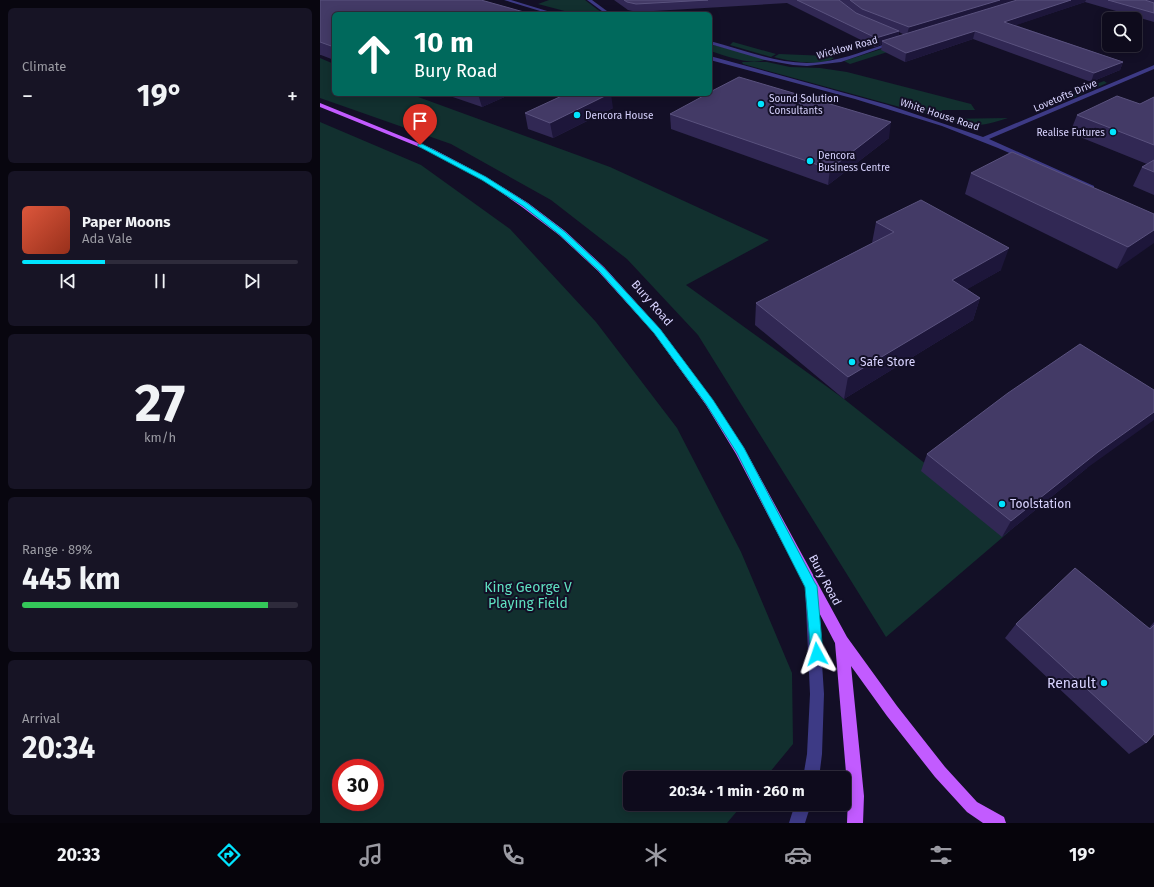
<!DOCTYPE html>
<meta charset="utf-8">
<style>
body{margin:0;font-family:"Fira Sans",sans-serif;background:#171425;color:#f1f3f6;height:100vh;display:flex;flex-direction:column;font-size:15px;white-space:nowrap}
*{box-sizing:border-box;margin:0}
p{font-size:13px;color:#9b9ba3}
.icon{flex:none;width:22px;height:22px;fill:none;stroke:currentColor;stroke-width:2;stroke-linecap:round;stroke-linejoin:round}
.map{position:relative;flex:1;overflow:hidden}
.details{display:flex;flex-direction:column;gap:8px;padding:8px;background:#08060f;width:320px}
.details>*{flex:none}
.banner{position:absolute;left:12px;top:12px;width:380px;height:84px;border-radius:6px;box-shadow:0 2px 10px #0003,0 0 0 1px #2e2b3b;background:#00695c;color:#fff;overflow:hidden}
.fabs{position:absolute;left:782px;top:12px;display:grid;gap:8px}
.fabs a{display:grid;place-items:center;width:40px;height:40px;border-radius:6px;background:#0e0b1c;box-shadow:0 2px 10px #0003,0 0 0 1px #2e2b3b;font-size:20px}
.speed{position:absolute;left:12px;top:759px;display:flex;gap:8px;font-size:20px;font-weight:700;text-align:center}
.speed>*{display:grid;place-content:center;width:52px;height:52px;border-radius:50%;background:#0e0b1c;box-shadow:0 2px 10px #0003,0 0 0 1px #2e2b3b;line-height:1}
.speed .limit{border:6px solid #d22;background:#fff;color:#111}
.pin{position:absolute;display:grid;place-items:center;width:34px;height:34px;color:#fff;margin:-41px -17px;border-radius:50% 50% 50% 0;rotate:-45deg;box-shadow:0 0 4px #0007}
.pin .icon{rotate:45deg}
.me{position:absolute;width:44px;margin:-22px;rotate:355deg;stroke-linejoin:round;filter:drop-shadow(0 0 3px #0008)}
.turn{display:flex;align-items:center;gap:14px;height:84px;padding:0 16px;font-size:18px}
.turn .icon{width:52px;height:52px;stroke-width:2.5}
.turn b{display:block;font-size:28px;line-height:34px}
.big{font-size:30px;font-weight:700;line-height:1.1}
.details .widget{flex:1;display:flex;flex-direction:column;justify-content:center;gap:6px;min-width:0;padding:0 14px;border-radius:6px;background:#171425}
.details .dial{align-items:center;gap:0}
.dial b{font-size:52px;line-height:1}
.song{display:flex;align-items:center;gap:12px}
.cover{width:48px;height:48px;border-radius:6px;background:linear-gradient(135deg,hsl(10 70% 55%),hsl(10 70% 35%))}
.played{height:4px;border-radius:2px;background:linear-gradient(90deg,#00e5ff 30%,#2e2b3b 30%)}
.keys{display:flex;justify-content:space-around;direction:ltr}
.heat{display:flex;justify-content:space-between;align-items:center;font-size:22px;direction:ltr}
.charge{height:6px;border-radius:3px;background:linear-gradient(90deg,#34c759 89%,#2e2b3b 0)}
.trip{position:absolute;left:303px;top:771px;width:228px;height:40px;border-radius:6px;background:#0e0b1c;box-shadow:0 2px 10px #0003,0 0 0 1px #2e2b3b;font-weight:700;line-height:40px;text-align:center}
.menu{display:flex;height:64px;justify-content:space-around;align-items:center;background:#06040b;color:#9b9ba3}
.menu .icon{width:28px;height:28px}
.menu .active{color:#00e5ff}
.menu b{font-size:18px;color:#f1f3f6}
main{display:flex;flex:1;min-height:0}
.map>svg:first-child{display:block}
</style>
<main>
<section class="details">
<div class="widget"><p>Climate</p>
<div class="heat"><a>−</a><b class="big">19°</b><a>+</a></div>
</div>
<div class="widget">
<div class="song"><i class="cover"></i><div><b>Paper Moons</b><p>Ada Vale</p></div></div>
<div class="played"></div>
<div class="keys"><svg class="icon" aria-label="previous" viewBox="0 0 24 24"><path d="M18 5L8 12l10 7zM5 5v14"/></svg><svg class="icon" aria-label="pause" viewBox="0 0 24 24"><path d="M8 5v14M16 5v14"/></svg><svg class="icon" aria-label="next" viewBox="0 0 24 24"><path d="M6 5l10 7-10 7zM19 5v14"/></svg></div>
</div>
<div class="widget dial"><b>27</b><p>km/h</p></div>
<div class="widget"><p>Range · 89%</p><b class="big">445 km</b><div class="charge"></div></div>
<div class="widget"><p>Arrival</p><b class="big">20:34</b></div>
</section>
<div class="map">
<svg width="834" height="823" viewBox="0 0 834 823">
<rect width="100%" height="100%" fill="#130f26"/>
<g fill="#12302f" fill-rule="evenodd">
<polygon points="229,0 265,0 282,13 256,14 218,4"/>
<polygon points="413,42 456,54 451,57 410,45"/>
<path d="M390,44l56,15c-13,8 -42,-4 -56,-8z"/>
<polygon points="574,45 580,48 530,64 524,61"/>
<path d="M459,54l49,2 6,2c-13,9 -45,3 -60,-1z"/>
<polygon points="0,58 14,64 14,94 90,94 290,167 449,240 366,285 524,399 690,531 566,637 378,335 307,259 231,200 131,144 0,98"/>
<polygon points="422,62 447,62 470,67 500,68 527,72 651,104 655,110 622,110 620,115 609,115 423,64"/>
<polygon points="784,81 787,83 748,100 742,98"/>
<path d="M688,118c-30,9 -34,10 -65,1z"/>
<path d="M0,122l101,43 89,64 86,93 81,106 64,124 51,121 1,71 -28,34h-135v26h113l-16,19h-407zM21,768h34v34h-34z"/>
</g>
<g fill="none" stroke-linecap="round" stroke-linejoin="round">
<g fill="#3d3a85" fill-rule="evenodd">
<polygon points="267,0 272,0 291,14 286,14"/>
<path d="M390,41c36,9 73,26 111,21 25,-3 48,-13 71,-20l4,1 -55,19 -34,4 -14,-1 -28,-5 -55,-16z"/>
<polygon points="491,581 495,583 497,587 504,694 502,754 499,778 483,778 487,754 490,694 485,587 487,583"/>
<polygon points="475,804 491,804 485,823 469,823"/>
</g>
<g fill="#3d3a85" fill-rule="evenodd">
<polygon points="184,0 191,0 237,14 230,14"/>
<polygon points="390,56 568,105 663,137 832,66 834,65 834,69 669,139 774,186 774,188 772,189 678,148 622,126 535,99 390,60"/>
</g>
<polygon fill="#c25bff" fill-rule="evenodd" points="0,103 113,149 166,177 208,203 245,231 284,267 340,329 392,399 424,448 527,637 577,706 625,767 657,802 684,817 686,823 663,823 647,812 615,777 567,716 531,666 544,796 543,823 527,823 528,796 515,643 416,454 386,405 334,333 278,271 239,235 202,207 162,179 109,151 0,107"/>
</g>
<g fill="#312854" fill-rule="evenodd">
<polygon points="0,0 14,14 14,60 1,55 0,55"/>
<path d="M294,0h225l7,5 -7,-5h315v22l-69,-20 -70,23 108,37 -3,8 -29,12 -118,-43 -68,23 -24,-12 1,-6 -7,3 -88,-44 -150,9 -9,-2zM579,32l6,3 -7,2z"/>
<polygon points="124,94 191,94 162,107"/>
<polygon points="834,97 834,195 813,186 822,167 827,164 750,133 757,115 820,104"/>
<polygon points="293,108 233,138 208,129 205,113"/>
<polygon points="350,114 569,138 508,185 351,129"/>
<polygon points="651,173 834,214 797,269 645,194"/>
<polygon points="556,222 681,270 647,289 660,298 653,320 524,399 435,325 436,303 552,243"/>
<polygon points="607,454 767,468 682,537 601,471"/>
<polygon points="834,622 834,734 826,743 809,754 685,638 696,624 829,628"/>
</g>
<g fill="#1d163a">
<polygon points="680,0 704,0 587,35 589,27"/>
<polygon points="751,0 766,0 765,2 682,30 684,22"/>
<polygon points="579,31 578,39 562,41 562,44 555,47 556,38"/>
<polygon points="655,31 653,39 585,62 586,53"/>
<polygon points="803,62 800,70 771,82 774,73"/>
<polygon points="158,94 191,94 162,107"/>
<polygon points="289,94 291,94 293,108 233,138 230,123"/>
<polygon points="571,122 569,138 508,185 510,169"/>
<polygon points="834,230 834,243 797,269 808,247"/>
<polygon points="689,248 681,270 625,302 632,280"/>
<polygon points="660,298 653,320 524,399 528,377"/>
<polygon points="834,412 834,420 767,468 682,537 691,521 778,452"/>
</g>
<g fill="#433a66" stroke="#5a527e">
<polygon points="0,0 161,0 211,14 14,14 14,47 0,42"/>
<polygon points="304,0 388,0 316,4 307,2"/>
<polygon points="477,0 519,0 536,13 579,31 556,38"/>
<polygon points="530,0 680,0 589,27 542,9"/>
<polygon points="697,0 751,0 684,22 803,62 774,73 655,31 586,53 562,41"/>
<polygon points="788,0 825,0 834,3 834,13"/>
<polygon points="419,77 571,122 510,169 350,114 387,94 390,94 390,92"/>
<polygon points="246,94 289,94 230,123 205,113"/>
<polygon points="797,96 820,104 834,97 834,145 757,115"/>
<polygon points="692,152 834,214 834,230 808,247 651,173"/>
<polygon points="834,160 834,172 822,167"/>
<polygon points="601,200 689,248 632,280 660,298 528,377 436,303 574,232 556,222"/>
<polygon points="760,344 834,390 834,412 778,452 691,521 607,454 688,393"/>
<polygon points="755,568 830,629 834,625 834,734 826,743 696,624"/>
</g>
<polygon fill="#00e5ff" stroke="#0095a6" points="98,144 102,144 166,177 207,203 245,232 284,268 340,329 393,400 424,448 495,583 497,586 503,654 501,658 497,660 493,658 491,654 485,587 417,453 386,404 334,333 279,271 240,235 203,206 162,180 98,146"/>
<g fill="#00e5ff" stroke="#130f26" stroke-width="1.5">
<circle cx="441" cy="104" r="4"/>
<circle cx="257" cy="115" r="4"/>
<circle cx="793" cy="132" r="4"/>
<circle cx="490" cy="161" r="4"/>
<circle cx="532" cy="362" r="4"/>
<circle cx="682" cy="504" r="4"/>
<circle cx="784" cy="683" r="4"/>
</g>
<g text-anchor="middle" stroke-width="4" stroke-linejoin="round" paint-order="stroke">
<g font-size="10" fill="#d9d4ff" stroke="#130f26">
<text transform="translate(527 47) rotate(-15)" y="4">Wicklow Road</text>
<text transform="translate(745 95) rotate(-23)" y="4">Lovetofts Drive</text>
<text transform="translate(620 114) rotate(18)" y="4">White House Road</text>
</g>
<g font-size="10" fill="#d9d4ff" stroke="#130f26" text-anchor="start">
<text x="449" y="102">Sound Solution<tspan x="449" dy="12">Consultants</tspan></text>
<text x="265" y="119">Dencora House</text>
<text x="785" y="136" text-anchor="end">Realise Futures</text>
<text x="498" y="159">Dencora<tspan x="498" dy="12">Business Centre</tspan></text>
</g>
<g font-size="12" fill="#d9d4ff" stroke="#130f26">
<text transform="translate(332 303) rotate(49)" y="4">Bury Road</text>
<text transform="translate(505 580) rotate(62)" y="4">Bury Road</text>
</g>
<g font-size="12" fill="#d9d4ff" stroke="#130f26" text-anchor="start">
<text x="540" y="366">Safe Store</text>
<text x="690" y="508">Toolstation</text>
</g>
<g font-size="14" fill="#5fe0c0" stroke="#130f26">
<text x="208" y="592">King George V<tspan x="208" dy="16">Playing Field</tspan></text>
</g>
<g font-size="14" fill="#d9d4ff" stroke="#130f26" text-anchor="end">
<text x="776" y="688">Renault</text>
</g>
</g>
</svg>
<div class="fabs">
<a><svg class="icon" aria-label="search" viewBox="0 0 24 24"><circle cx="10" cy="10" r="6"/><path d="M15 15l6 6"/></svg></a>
</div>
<div class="speed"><div class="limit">30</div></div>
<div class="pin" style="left:100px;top:145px;background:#d93025"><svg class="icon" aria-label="arrive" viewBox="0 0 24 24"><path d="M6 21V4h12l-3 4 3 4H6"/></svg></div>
<svg class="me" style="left:497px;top:654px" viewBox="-20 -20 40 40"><path d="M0-17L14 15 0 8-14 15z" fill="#00e5ff" stroke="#fff" stroke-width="4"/></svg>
<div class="trip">20:34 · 1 min · 260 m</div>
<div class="banner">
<div class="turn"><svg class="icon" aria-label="ahead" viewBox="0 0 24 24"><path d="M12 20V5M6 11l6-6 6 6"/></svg><div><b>10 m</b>Bury Road</div></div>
</div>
</div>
</main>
<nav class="menu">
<b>20:33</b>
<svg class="icon active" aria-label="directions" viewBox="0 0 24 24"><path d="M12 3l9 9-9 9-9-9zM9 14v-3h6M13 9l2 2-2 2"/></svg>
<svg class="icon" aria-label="music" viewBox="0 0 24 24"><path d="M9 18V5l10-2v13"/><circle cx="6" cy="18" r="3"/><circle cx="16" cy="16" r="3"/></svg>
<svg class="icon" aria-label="phone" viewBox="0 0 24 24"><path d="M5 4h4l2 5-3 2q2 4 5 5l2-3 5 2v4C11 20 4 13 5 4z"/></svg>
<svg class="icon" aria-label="climate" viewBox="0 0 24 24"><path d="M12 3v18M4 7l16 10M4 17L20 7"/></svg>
<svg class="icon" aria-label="car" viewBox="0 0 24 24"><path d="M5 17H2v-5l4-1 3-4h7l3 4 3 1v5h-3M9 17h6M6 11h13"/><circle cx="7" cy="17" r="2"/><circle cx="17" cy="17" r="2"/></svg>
<svg class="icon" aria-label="filters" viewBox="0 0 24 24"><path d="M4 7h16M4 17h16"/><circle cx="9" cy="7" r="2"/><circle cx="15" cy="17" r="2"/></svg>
<b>19°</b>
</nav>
